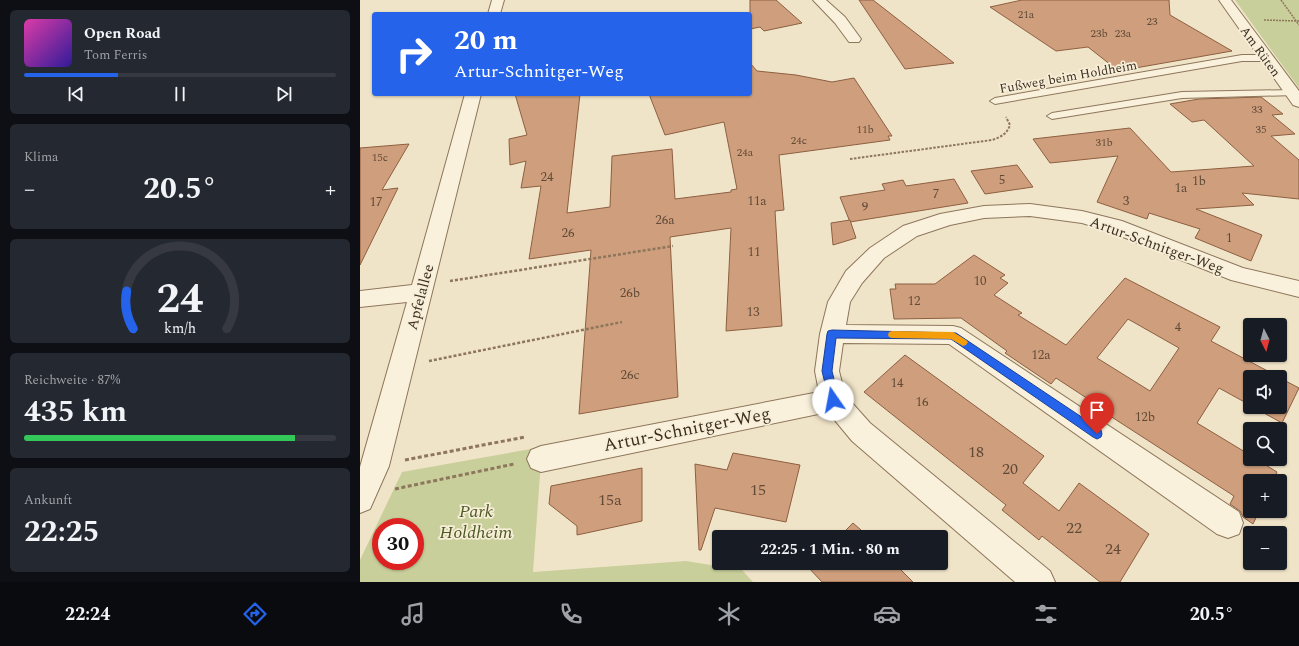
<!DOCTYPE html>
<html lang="de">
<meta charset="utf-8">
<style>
body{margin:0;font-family:Spectral,serif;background:#242831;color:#f1f3f6;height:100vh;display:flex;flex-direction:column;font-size:15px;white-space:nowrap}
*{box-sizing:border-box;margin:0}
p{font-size:13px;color:#9ea1a6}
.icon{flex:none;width:22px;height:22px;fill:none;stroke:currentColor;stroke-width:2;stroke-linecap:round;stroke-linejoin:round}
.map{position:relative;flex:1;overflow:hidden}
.sheet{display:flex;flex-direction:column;gap:10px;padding:10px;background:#0d0f14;width:360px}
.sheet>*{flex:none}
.hud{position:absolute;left:12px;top:12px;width:380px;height:84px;border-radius:4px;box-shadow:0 1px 3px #0004;background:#2563eb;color:#fff;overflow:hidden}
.needle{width:26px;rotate:174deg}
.buttons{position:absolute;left:883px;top:318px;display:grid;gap:8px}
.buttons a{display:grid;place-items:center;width:44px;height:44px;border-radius:4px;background:#171b24;box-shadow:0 1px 3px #0004;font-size:20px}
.speed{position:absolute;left:12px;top:518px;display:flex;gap:8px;font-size:20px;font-weight:700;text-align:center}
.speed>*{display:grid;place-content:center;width:52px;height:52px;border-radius:50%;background:#171b24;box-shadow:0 1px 3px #0004;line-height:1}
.speed .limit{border:6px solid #d22;background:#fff;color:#111}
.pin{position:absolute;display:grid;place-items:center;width:34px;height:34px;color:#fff;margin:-41px -17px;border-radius:50% 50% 50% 0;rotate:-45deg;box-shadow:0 0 4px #0007}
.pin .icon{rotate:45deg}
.me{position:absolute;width:44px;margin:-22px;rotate:348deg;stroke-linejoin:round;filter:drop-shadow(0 0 3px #0008)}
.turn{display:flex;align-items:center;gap:14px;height:84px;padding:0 16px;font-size:18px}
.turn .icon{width:52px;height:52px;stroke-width:2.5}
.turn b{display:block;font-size:28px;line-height:34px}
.big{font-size:30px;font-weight:700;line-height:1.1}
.sheet .card{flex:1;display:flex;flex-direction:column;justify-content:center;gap:6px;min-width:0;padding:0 14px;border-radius:6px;background:#242831}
.sheet .dial{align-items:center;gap:0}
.dial svg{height:104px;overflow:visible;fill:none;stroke:#363941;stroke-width:7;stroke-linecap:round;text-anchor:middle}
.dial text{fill:#f1f3f6;stroke:none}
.song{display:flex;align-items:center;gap:12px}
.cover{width:48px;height:48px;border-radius:6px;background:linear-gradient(135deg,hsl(320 70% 55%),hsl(250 70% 35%))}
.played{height:4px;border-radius:2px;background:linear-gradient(90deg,#2563eb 30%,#363941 30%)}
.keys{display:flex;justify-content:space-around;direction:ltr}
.heat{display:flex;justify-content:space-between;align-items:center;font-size:22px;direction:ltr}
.charge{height:6px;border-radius:3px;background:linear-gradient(90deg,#34c759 87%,#363941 0)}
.trip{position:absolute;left:352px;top:530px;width:236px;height:40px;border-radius:4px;background:#171b24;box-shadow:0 1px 3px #0004;font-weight:700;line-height:40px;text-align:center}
.dock{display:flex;height:64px;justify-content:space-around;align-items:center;background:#090b0e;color:#9ea1a6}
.dock .icon{width:28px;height:28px}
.dock .active{color:#2563eb}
.dock b{font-size:18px;color:#f1f3f6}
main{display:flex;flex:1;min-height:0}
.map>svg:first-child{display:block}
</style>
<main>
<section class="sheet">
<div class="card">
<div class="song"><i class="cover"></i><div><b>Open Road</b><p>Tom Ferris</p></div></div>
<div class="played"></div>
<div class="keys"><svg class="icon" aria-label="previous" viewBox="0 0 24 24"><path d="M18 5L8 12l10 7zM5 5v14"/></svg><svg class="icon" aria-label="pause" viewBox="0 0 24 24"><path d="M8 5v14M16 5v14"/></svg><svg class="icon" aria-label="next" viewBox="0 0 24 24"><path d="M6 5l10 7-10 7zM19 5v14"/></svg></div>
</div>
<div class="card"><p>Klima</p>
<div class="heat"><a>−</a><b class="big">20.5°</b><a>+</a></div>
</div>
<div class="card dial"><svg viewBox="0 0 100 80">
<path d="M14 69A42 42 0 1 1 86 69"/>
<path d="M14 69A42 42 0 0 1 9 40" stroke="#2563eb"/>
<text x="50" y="56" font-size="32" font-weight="700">24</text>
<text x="50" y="72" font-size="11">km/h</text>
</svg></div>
<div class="card"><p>Reichweite · 87%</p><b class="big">435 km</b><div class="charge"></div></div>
<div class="card"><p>Ankunft</p><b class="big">22:25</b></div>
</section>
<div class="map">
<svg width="939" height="582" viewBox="0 0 939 582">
<rect width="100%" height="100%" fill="#f0e4c8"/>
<g fill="#c9cf9b" fill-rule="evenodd">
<polygon points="875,0 939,0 939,88"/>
<path d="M182,447l-9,125 153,-11 56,9 11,12h-393v-22l42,-88zM21,527h34v34h-34z"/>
</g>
<g fill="#cf9f7d" stroke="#8d5f41" fill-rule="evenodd">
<polygon points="390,0 416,0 442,23 404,31 400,27 390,29"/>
<polygon points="499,0 513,0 594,63 545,69"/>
<polygon points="662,0 809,0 810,15 872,51 764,70 761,69 756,69 728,47 696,51 630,7"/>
<polygon points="390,63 397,71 436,75 472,82 494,78 532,136 528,136 530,140 419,155 424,210 415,211 422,326 366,331 371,228 310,237 318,397 219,414 231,250 169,259 181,186 161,188 166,161 150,165 149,139 167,135 155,94 220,94 207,213 250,207 252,156 312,149 315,199 371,192 371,190 377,189 364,122 305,135 289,94 390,94"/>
<polygon points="901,97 923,114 912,115 935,134 911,136 939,160 939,199 882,193 894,205 836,209 902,235 891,261 835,238 840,229 789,213 787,219 737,202 758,156 690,163 673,139 770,128 811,172 894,166 844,120 832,122 810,104 839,99"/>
<polygon points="49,144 22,190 38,188 0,265 0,148"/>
<polygon points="657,165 673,187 625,194 611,171"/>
<polygon points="594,179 608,203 490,222 480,197 525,190 522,184 543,180 546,186"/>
<polygon points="490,220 496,238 473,245 471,223"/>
<path d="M614,255l31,20 -5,3 8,5 -14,12 28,18 -4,2 48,30 59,-67 95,49 -9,14 68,36h-29v28l-31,-17 -22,35 53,32v4h6l21,13 -4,9h-23v30h9l-6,13 -10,-7 -3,-6 -10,-7 4,-8 -127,-82 1,-2 -52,-34 -5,6 -46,-31 2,-2 -46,-33 -67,1 -4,-30h6l-1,-5h40zM768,319l51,29 -29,43 -53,-33z"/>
<polygon points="545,355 684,456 663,483 699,511 719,483 789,534 760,582 740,582 682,536 679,540 642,510 646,505 504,392"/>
<polygon points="920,378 939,388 922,423 893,407 920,407"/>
<polygon points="373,453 440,465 426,522 355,508 341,550 339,550 335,464 367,470"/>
<polygon points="282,468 282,521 217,535 217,526 189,504 191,486"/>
<polygon points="493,523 501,530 508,537 479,537"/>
<polygon points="453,563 534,563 553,582 462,582 448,567"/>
</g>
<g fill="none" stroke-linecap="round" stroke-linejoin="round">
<g stroke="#8d765c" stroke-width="2">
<g id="lane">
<polygon points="882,55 906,55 910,58 906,61 882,61 635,104 630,101 635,98"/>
<polygon points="932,90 937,93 935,95 822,98 692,119 687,116 692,113 822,92"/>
</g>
</g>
<g stroke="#8d765c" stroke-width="2">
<g id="street">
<polygon points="132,0 144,0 140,14 128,14"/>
<polygon points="453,0 466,0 485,17 501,39 499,42 489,42 475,23"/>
<polygon points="859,0 871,0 939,91 939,107 933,105"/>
<polygon points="105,94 121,94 29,466 10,509 0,513 0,467 47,302 0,307 0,291 52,285"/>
<polygon points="670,204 722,211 762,221 883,268 939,281 939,297 871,280 748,231 722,223 670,216 624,218 590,225 557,236 524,258 502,283 490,302 486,325 593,326 601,328 879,512 883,523 879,534 868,538 857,534 589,344 483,343 479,371 485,395 510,423 690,571 695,582 655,582 492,441 468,412 181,472 171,468 167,459 171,450 181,446 459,392 455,371 460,334 468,302 486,271 510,248 543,226 580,214 624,206"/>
</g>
</g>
<g stroke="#8d765c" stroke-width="1.5" stroke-dasharray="2 1" stroke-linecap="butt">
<polyline points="921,0 939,25"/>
<polyline points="904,20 939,21"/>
</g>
<path stroke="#8d765c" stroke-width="2" stroke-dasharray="2.5 1.5" stroke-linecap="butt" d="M490,159l142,-19c9,-3 15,-6 18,-15l-4,-8"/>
<g stroke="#8d765c" stroke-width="2.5" stroke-dasharray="3 2" stroke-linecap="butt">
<polyline points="90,281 313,246"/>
<polyline points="69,361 262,322"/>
</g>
<g stroke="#8d765c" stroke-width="3" stroke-dasharray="4 2.5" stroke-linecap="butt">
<polyline points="45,460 165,437"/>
<polyline points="35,489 154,464"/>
</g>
<use href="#lane" fill="#faf1dc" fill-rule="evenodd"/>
<use href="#street" fill="#faf1dc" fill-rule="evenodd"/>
</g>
<polygon fill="#2563eb" stroke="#184099" points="472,330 596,333 741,430 742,434 741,437 737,439 733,437 591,339 476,338 472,371 479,400 477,404 473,405 470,404 462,371 467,334 468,331"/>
<polygon fill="#f59e0b" points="532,331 593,332 606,340 608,342 606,345 603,346 591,339 532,338 529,337 528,335 529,332"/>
<g text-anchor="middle" stroke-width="3.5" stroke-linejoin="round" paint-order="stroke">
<g font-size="11" fill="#624a37">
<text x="666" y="18">21a</text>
<text x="792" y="25">23</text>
<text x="739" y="37">23b</text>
<text x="763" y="37">23a</text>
<text x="897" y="113">33</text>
<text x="505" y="133">11b</text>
<text x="901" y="133">35</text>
<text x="439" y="144">24c</text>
<text x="744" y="146">31b</text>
<text x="385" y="156">24a</text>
<text x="20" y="161">15c</text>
</g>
<g font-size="13" fill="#3d2e20" stroke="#f7eed8">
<text transform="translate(901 51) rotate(54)" y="5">Am Rüten</text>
<text transform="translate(708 76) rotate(-10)" y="5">Fußweg beim Holdheim</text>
</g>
<g font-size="13" fill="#624a37">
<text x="187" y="181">24</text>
<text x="642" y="184">5</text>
<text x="839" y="185">1b</text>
<text x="821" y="192">1a</text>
<text x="576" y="198">7</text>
<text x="397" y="205">11a</text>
<text x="766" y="205">3</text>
<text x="16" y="206">17</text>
<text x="505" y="211">9</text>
<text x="305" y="224">26a</text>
<text x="208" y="237">26</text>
<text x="869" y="242">1</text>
<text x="394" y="256">11</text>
<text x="620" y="285">10</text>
<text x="270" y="297">26b</text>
<text x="554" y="305">12</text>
<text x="393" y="316">13</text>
<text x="818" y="331">4</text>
<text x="681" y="359">12a</text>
<text x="270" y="379">26c</text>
<text x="537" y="387">14</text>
<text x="562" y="406">16</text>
<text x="785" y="421">12b</text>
</g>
<g font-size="15" fill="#3d2e20" stroke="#f7eed8">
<text transform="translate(797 245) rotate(20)" y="5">Artur-Schnitger-Weg</text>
<text transform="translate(60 297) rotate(-75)" y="5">Apfelallee</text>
</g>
<g font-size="16" fill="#624a37">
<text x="616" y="457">18</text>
<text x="650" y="474">20</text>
<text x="398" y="495">15</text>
<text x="250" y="505">15a</text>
<text x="714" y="533">22</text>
<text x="753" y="554">24</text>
</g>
<g font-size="18" fill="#3d2e20" stroke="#f7eed8">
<text transform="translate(327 429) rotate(-11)" y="6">Artur-Schnitger-Weg</text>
</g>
<g font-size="18" font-style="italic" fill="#4d5a26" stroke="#f7eed8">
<text x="116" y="517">Park<tspan x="116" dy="21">Holdheim</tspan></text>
</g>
</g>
</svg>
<div class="buttons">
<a><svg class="needle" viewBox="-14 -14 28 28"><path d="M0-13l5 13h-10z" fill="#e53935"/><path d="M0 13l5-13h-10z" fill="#9ea1a6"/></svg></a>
<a><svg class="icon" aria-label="sound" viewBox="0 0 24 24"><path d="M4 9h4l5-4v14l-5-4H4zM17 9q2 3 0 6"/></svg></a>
<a><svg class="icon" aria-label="search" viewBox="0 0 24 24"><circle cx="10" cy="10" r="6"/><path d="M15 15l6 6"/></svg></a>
<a>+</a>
<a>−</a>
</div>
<div class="speed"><div class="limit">30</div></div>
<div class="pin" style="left:737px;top:434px;background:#d93025"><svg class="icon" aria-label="arrive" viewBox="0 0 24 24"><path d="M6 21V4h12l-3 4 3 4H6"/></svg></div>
<svg class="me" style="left:473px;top:400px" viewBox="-20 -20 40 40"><circle r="19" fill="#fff"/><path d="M0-13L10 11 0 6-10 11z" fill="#2563eb"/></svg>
<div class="trip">22:25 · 1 Min. · 80 m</div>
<div class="hud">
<div class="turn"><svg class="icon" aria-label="right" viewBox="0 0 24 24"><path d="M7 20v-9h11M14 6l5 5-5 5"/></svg><div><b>20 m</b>Artur-Schnitger-Weg</div></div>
</div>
</div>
</main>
<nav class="dock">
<b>22:24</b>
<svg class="icon active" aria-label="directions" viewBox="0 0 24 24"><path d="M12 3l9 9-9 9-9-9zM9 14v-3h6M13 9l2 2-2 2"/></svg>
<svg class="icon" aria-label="music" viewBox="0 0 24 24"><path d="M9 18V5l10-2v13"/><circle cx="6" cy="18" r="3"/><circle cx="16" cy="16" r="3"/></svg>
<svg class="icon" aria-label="phone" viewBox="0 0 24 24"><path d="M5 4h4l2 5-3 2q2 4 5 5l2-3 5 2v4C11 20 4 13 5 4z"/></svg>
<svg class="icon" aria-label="climate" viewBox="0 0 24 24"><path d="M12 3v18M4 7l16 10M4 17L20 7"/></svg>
<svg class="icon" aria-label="car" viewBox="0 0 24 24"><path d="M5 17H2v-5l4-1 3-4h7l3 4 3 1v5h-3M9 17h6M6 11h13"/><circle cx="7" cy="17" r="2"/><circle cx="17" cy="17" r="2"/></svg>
<svg class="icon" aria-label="filters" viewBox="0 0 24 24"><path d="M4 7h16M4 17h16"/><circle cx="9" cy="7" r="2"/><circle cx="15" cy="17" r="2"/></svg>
<b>20.5°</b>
</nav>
